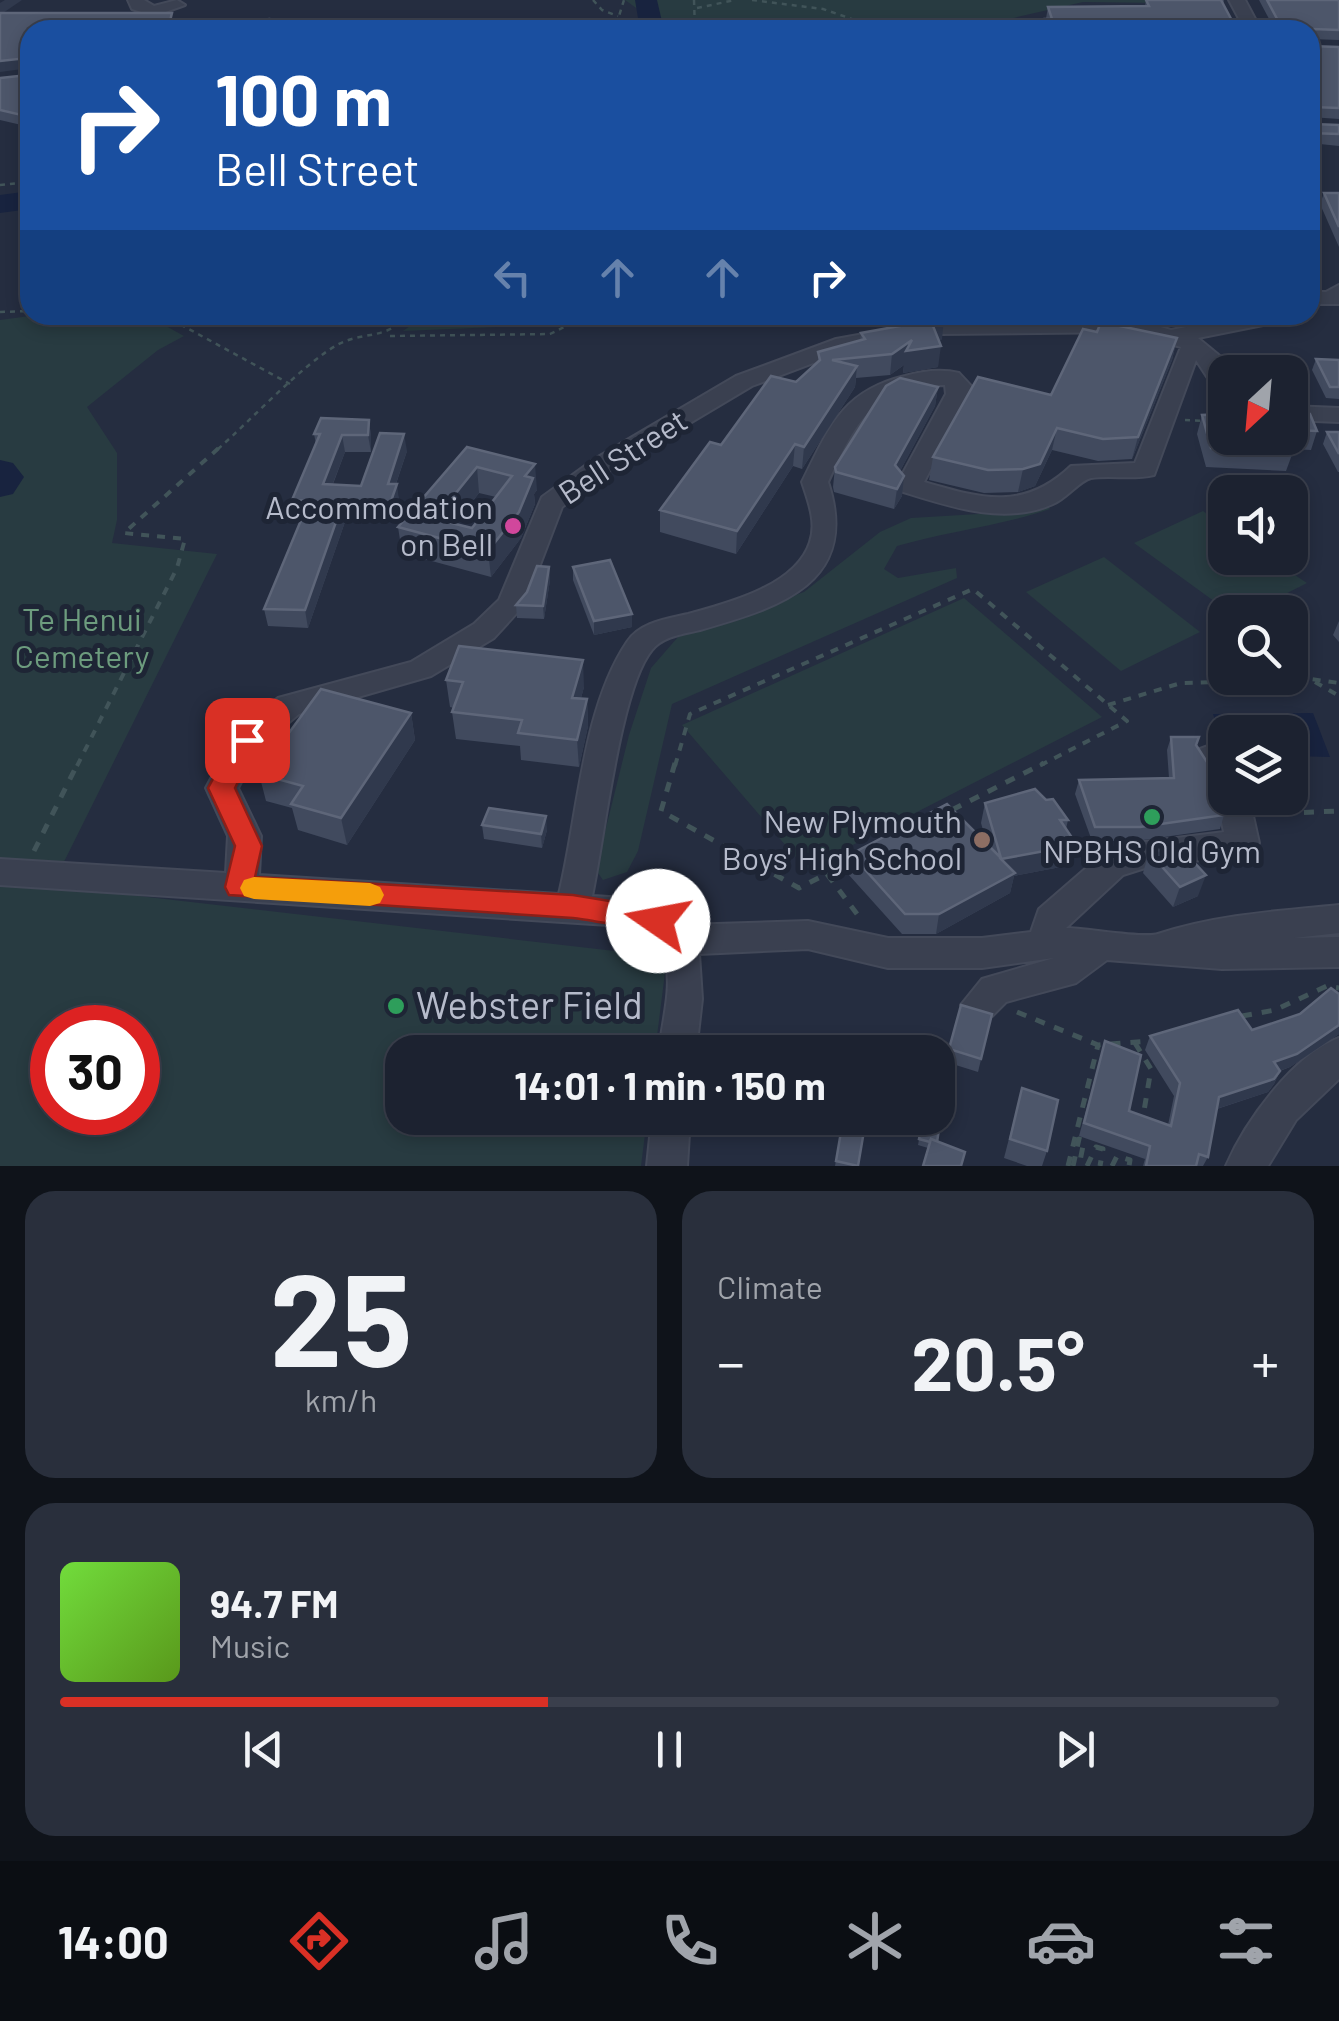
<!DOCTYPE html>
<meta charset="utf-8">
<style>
body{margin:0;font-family:Barlow,sans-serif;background:#292f3c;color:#f1f3f6;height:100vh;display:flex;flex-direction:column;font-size:38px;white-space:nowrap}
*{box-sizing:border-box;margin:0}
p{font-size:32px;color:#a0a4ab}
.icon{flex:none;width:55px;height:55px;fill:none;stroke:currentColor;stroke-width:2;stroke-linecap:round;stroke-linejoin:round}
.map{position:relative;height:1166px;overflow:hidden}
.drawer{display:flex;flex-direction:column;gap:25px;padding:25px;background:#0f131a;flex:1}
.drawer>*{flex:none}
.banner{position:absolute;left:20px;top:20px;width:1300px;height:305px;border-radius:30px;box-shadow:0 5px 15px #0003,0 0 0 2px #3a3f4c;background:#1a4fa0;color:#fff;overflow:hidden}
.needle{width:65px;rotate:206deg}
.buttons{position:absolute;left:1208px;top:355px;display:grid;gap:20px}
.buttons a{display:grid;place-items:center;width:100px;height:100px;border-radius:20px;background:#1c2230;box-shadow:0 5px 15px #0003,0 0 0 2px #3a3f4c;font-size:50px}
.speed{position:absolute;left:30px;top:1005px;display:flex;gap:20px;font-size:50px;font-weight:700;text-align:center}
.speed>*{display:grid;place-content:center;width:130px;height:130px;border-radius:50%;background:#1c2230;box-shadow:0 5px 15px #0003,0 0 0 2px #3a3f4c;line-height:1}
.speed .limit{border:15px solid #d22;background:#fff;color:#111}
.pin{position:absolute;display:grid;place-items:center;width:85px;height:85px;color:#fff;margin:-42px;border-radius:20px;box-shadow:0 5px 15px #0006}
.me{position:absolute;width:110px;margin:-55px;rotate:282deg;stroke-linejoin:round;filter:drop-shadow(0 0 8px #0008)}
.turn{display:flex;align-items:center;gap:35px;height:210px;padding:0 30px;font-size:45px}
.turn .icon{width:130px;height:130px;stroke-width:2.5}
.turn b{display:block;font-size:70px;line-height:85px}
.lanes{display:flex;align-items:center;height:95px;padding:0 30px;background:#0003;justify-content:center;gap:50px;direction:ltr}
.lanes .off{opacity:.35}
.big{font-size:75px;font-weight:700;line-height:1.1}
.drawer .card{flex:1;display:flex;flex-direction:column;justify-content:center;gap:15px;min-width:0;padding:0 35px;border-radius:30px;background:#292f3c}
.drawer .dial{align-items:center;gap:0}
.dial b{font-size:130px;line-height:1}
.song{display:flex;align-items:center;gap:30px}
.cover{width:120px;height:120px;border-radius:15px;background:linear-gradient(135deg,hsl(100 70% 55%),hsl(90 70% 35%))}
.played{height:10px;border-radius:5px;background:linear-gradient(90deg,#d93025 40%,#3a3f4c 40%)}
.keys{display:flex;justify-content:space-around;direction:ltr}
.heat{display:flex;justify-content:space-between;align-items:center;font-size:55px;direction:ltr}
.drawer .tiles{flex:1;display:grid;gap:25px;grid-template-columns:1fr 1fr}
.card:last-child{grid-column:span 2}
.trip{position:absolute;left:385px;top:1035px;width:570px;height:100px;border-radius:30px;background:#1c2230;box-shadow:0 5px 15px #0003,0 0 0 2px #3a3f4c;font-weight:700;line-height:100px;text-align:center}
.tab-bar{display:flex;height:160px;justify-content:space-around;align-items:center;background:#0b0e13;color:#a0a4ab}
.tab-bar .icon{width:70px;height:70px}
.tab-bar .current{color:#d93025}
.tab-bar b{font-size:45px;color:#f1f3f6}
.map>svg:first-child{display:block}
</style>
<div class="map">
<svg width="1339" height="1166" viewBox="0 0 1339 1166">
<rect width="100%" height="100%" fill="#252d40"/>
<g fill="#283b41" fill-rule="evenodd">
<polygon points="625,0 1161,0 1163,3 1083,2 1000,21 873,18 839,30 639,30 639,10"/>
<path d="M37,315h109l38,21 -26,14 -71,57 30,46v67l-5,23 105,11 -165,332 615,71 -12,95h-253v66h245l-6,48h-641v-846zM52,1028h86v84h-86z"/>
<polygon points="426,315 507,315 497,327 403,331"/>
<path d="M1045,503l5,6c-50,17 -102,22 -153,37l-13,23 14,9 58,-10 1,10 -285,126 -34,147 -11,21 -24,8 -5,-7 1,-17 30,-121 22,-67 27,-31 126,-45 76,-60 31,-14 101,-6z"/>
<polygon points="1203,511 1225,527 1225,558 1269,558 1307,583 1250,612 1229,612 1134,543"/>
<polygon points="1104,557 1200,632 1121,671 1026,592"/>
<polygon points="964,598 1102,717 806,869 682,725"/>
</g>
<polygon fill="#18233f" points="1313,713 1330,757 1290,756 1290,732 1225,732 1225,752 1213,714"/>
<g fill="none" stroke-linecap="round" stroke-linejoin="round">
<g fill="#18233f" fill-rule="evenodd">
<polygon points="635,0 657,0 664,30 640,30"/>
<polygon points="30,191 30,209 0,213 0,195"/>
<polygon points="0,460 13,463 24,477 13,494 0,497"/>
</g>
<g stroke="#434959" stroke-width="4">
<g id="minor">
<polygon points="128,0 144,0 154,6 177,0 185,5 154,16 132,9"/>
<polygon points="1229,0 1245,0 1261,30 1245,30"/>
<polygon points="1339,285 1339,304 1310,304 1310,292 1326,292"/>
<path d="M1247,315h26l-10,10 -65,13 23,19 9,15h-5v22l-8,-2 -21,-32 -42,115c-21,5 -42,0 -63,3 -12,3 -24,20 -38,26 -49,22 -105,2 -153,-13l-4,-5 50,-92 -1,-9c-73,0 -90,39 -117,97 33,100 -47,125 -128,148 -16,4 -37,6 -48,20 -32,38 -48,191 -60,246 31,2 72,3 93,29l123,-4 80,17h94l49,-6 8,-23 60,-52 45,-15 80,-10 -7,-34 4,-8 -7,-3 -19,-30 5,-8 11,-4 14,8v45h24l10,45 -4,9 -110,16 -22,7 -57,53c20,0 78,11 92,6 57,-19 120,-23 181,-29v28l-45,5 45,-1v30l-117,2 -115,-9 -31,23 -70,19 -14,14 -13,5 -13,-5 -5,-11 21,-26 72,-21 -72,10h-94l-80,-19 -109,5 3,45 -6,53h-37c5,-50 30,-109 -35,-126l-624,-41v-26l226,14 2,-37 -22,-48 30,-56 42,-34 133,-36 63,-38 25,-24 43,-103 51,-37 143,-84 100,-37 105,-19 188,-2 42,12zM1128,332l53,15 -46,116 -64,3c-47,45 -89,33 -147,16l46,-88 2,-7 -13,-14c-17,-4 -36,-2 -54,3 -63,15 -76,52 -103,106 6,19 15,40 8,60 -14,44 -82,61 -122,72 -21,5 -48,8 -61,28 -45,67 -49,174 -68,252l-300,-19 2,-39 -23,-48 21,-41 40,-33 132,-38 63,-38 31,-34 37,-97 49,-37 141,-84 96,-36 93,-16z"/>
<polygon points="1290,406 1339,408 1339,422 1290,420"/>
<path d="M1339,1038v41l-43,41 -28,46h-42c19,-44 67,-111 113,-128z"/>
<polygon points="652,1118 690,1118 687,1166 647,1166"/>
</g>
</g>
<g stroke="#415459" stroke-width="2.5" stroke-dasharray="5 5" stroke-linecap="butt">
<polyline points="593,0 602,10 618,16"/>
<polyline points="694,0 695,30"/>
<polyline points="752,0 823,9 872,26 873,30"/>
<polyline points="697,8 735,0"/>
<polyline points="607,30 619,16 624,0"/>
<polyline points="0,185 30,182"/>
<polyline points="0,312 30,311"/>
<polyline points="163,315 290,384"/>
<polyline points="390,336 550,334 588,315"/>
<polyline points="1185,420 1205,421"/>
<path d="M218,449c33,-29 84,-84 119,-104 25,-14 52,-5 70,-30"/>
</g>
<g stroke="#415459" stroke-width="4" stroke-dasharray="8 8" stroke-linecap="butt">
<polyline points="1315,682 1339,696"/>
<polyline points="1108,705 1181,683 1311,679 1339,683"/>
<polyline points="77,766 177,568 185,539 124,533 221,446"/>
<polyline points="675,766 690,714 973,589 1127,721 1039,766"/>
</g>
<g stroke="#415459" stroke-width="5" stroke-dasharray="10 10" stroke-linecap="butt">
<polyline points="675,763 661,811 799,888 1044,763"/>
<polyline points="1264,814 1339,811"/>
<polyline points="34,851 78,763"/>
<polyline points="827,874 863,922"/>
<polyline points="1017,1012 1098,1045 1151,1041"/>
<polyline points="1242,1016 1275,1010 1327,986 1339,988"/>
<polyline points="1135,1043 1151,1069 1143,1117"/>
<polyline points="1068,1166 1098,1045"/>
<polyline points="1073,1166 1079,1139 1084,1141 1079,1166"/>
<polyline points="1087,1166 1096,1147 1103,1149 1100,1166"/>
<polyline points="1112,1166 1117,1156 1130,1160 1129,1166"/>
</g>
<use href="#minor" fill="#3a4050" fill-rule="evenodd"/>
</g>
<g fill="#414a5e" fill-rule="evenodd">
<polygon points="1146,0 1224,0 1223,5 1237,30 1044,30 1048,7 1145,6"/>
<polygon points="1259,0 1339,0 1339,40 1310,39 1310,30 1275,30"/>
<polygon points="1310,46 1339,47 1339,119 1310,117"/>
<polygon points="30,72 30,127 0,120 0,78 28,75"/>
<polygon points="1310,121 1313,124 1339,125 1339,146 1310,143"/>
<polygon points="1324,193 1339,193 1339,247 1320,204"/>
<polygon points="1097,332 1177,338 1172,360 1132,459 1098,461 1052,450 1035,486 1018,492 984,493 929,480 933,457 1051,395"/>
<polygon points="861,333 942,339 939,341 938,367 903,373 904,365 890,375 856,378 855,387 802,469 793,466 736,554 660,532 660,510 721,445 796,382 818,362 818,352 860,340"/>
<polygon points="1316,359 1339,360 1339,399 1326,398 1312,370"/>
<polygon points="938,387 935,406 900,471 902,496 894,509 834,492 833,487 835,467"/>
<polygon points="1290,413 1317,431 1311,450 1291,449 1293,452 1286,471 1206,467 1197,434 1202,415 1225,438 1290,438"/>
<polygon points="369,420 371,437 371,452 345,452 333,484 361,486 407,451 396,484 399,501 393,521 346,519 308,628 268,626 264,609 302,518 296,517 292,500 316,444 314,434"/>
<polygon points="1327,432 1339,432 1339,472 1338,472 1323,444"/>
<path d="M467,447l70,43 -3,4 1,10 -14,34 -30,39 -89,-24 -4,-26zM479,493l17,4 -24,31 -17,-4z"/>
<polygon points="549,567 550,580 544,619 517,618 516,605"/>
<polygon points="573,567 632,627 594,635 573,580"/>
<polygon points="1339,621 1339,642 1333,635"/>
<polygon points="446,680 584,687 581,698 587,699 588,726 579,767 521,760 520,746 456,739 452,712 454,708 450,707"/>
<polygon points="411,713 415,740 347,845 298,830 292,808 266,801 259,774"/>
<polygon points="1171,737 1196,745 1224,815 1220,829 1136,841 1092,841 1075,794 1079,780 1169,778 1167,750"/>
<polygon points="1046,800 1068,820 1066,829 1077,845 1071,865 1014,876 1010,893 936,934 902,934 848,874 851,854 987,844 981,823 985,803"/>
<polygon points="482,825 547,830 542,848 484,839"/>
<polygon points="1149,852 1198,896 1173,907 1143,873"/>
<polygon points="1339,994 1339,1034 1290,1067 1280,1071 1274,1084 1268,1092 1217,1109 1208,1157 1203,1166 1143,1166 1145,1159 1079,1136 1105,1041 1129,1111 1168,1125 1174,1096 1145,1050 1150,1036 1252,1030 1300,1014"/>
<polygon points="992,1014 978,1072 946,1062 949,1049"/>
<polygon points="1022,1088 1047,1151 1042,1166 1027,1166 1004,1158"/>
<polygon points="923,1118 940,1123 928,1148 918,1145"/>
<polygon points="843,1120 858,1166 835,1166"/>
</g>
<g fill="#30394d">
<polygon points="5,0 22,0 0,15 0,3"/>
<polygon points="27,58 30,68 0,72 0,61"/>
<polygon points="944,318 942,339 931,347 933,326"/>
<polygon points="1177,338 1172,360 1132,459 1138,437"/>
<polygon points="912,340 941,346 938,367 903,373 904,365 890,375 892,354"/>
<polygon points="857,366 855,387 802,469 804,447"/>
<polygon points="938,387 935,406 893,484 895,465"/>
<polygon points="369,420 371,437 371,452 368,435"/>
<polygon points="1057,428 1052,450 1035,486 1018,492 1023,469"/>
<polygon points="404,434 407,451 390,501 388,484"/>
<polygon points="342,435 345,452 326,501 323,484"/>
<polygon points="795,444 793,466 736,554 737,531"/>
<polygon points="535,464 537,490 534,494 535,504 521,538 491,577 488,551 525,476"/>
<polygon points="477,467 479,493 443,539 435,519"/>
<polygon points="904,476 902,496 894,509 897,489"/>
<polygon points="397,484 399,501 393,521 390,504"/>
<polygon points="343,502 346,519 308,628 305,610"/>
<polygon points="549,567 550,580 544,619 543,606"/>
<polygon points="632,614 632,627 594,635 594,621"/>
<polygon points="583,660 584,687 574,724 572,698"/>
<polygon points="587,699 588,726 579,767 577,740"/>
<polygon points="411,713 415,740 347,845 341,818"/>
<polygon points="546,816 547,830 542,848 541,834"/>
<polygon points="1077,845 1071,865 1014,876 1010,893 936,934 939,914 1001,859"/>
<polygon points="1206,875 1198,896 1173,907 1180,887"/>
<polygon points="1339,1025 1339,1034 1290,1067 1267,1075 1274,1062"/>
<polygon points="1280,1071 1274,1084 1268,1092 1213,1110 1219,1097"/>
</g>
<g fill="#4d566a" stroke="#5e6679" stroke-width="2.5" fill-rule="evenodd">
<polygon points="1146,0 1221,0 1237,30 1048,30 1045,19 1052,19 1048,7 1149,6"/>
<polygon points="1267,0 1339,0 1339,30 1313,29 1310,32 1310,30 1283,30"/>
<polygon points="0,13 172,13 170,21 175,20 172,30 30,30 30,69 27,58 0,61"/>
<polygon points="269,19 269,30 246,30 246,21"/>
<polygon points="785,25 856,27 856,30 780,30"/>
<polygon points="1310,44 1310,46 1339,47 1339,108 1313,107 1310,118"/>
<polygon points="30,72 30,117 0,110 0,78 28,75"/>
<polygon points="1310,121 1313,124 1339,125 1339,134 1310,133"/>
<polygon points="1324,193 1339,193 1339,227"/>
<polygon points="944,318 933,326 941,346 906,351 912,340 892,354 832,360 857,366 804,447 795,444 737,531 660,510 710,442 721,445 771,376 796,382 820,360 818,352 865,339 861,333"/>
<polygon points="1101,322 1177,338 1138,437 1103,439 1057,428 1040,464 1023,469 988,470 933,457 978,377 1051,395 1083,329 1097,332"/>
<polygon points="1316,359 1339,360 1339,387 1330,387"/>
<polygon points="900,378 938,387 895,465 904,476 897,489 836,472 835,467 886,386"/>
<polygon points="1290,413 1310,414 1317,431 1290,430"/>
<polygon points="1225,414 1225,438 1287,438 1293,452 1211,448 1202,415"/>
<polygon points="321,418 369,420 368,435 342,435 323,484 361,486 380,433 404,434 388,484 397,484 390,504 343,502 305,610 264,609 309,501 292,500 320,434 314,434"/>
<polygon points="1327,432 1339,432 1339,454"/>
<path d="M467,447l68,17 -10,12 8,2 -14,34 -31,39 -90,-24zM477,467l35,9 -40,52 -37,-9z"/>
<polygon points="610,560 632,614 594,621 573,567"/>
<polygon points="537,566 549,567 543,606 516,605 527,592"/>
<polygon points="459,646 583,660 572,698 587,699 577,740 518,733 522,720 452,712 463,682 446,680"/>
<polygon points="321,689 411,713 341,818 291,804 303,786 259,774"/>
<polygon points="1171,737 1199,737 1196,745 1216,776 1224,815 1140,827 1095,827 1079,780 1174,778"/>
<polygon points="1035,789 1046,800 1053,799 1068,820 1060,820 1077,845 1001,859 1015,873 939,914 905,914 851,854 947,804 1001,858 985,803"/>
<polygon points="489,808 546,816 541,834 482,825"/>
<polygon points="1180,847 1206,875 1180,887 1149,852"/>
<polygon points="1331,988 1339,994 1339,1025 1297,1054 1274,1062 1280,1071 1274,1079 1219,1097 1208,1157 1199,1154 1196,1166 1146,1166 1150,1146 1084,1123 1105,1041 1141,1055 1129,1111 1171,1126 1180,1083 1150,1036 1238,1010 1252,1030 1300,1014"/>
<polygon points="961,1005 992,1014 981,1059 949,1049"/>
<polygon points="1022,1088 1058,1100 1047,1151 1010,1139"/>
<polygon points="923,1118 940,1123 937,1142 931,1139 930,1142 919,1139"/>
<polygon points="843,1120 865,1125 858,1166 836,1161"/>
<polygon points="931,1139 965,1152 961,1166 923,1166"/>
</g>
<path fill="#d93025" stroke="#8d1f18" stroke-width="2.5" d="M247,731l9,2 3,7 -24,48 27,58 -7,31 318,18 85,14 10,4 4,8 -4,8c-15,5 -74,-9 -95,-11l-344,-23 -4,-8 10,-41 -27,-58 30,-55z"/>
<polygon fill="#f59e0b" points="254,877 370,883 380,887 384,895 380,903 370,906 254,899 244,896 240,888 244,880"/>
<circle fill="#d1479c" stroke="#1e2535" stroke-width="4" cx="513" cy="526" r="10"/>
<g fill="#2e9e5b" stroke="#1e2535" stroke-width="4">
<circle cx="1152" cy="817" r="10"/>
<circle cx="396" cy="1006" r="10"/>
</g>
<circle fill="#8d6e63" stroke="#1e2535" stroke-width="4" cx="982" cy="840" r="10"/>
<g text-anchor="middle" stroke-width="10" stroke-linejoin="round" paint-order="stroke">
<g font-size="32" fill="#b6bbcb" stroke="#1e2535">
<text transform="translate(623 457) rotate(-33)" y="11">Bell Street</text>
</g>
<g font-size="32" fill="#b6bbcb" stroke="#1e2535" text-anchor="end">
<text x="493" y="519">Accommodation<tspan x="493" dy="37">on Bell</tspan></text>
<text x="962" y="833">New Plymouth<tspan x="962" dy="37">Boys' High School</tspan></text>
<text x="1152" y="863" text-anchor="middle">NPBHS Old Gym</text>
</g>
<g font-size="32" fill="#6d9c7e" stroke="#1e2535">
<text x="82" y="631">Te Henui<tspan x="82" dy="37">Cemetery</tspan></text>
</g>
<g font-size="38" fill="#b6bbcb" stroke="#1e2535" text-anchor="start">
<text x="416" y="1019">Webster Field</text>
</g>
</g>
</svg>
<div class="buttons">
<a><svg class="needle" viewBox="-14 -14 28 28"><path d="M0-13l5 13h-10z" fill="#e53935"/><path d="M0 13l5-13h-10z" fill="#a0a4ab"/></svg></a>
<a><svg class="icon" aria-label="sound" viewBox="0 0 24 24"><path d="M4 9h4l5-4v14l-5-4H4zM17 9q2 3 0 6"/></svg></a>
<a><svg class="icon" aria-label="search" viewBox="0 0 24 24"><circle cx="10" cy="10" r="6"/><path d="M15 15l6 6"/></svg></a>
<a><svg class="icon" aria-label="layers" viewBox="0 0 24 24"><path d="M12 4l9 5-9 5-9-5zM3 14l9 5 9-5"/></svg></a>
</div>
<div class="speed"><div class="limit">30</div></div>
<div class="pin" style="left:247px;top:740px;background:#d93025"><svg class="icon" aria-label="arrive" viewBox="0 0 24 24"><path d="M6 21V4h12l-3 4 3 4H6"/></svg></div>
<svg class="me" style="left:658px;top:921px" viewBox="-20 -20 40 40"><circle r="19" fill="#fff"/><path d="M0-13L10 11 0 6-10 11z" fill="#d93025"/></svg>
<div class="trip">14:01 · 1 min · 150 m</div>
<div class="banner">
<div class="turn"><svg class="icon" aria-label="right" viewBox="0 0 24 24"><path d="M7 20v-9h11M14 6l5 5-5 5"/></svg><div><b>100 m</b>Bell Street</div></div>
<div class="lanes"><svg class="icon off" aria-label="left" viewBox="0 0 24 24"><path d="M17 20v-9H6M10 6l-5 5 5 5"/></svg><svg class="icon off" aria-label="ahead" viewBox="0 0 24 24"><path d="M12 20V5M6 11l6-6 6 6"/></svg><svg class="icon off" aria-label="ahead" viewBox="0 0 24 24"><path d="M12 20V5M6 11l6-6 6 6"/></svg><svg class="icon" aria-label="right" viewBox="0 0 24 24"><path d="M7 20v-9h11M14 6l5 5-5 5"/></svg></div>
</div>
</div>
<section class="drawer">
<div class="tiles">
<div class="card dial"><b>25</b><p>km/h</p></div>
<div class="card"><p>Climate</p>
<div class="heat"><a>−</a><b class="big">20.5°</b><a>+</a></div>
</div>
<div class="card">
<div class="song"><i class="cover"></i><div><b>94.7 FM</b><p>Music</p></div></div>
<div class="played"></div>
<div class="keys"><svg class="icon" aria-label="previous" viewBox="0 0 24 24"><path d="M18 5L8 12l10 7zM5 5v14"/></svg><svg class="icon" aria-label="pause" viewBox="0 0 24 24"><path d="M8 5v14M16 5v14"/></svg><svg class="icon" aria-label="next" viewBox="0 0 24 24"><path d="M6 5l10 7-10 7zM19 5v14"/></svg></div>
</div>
</div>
</section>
<nav class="tab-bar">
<b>14:00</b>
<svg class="icon current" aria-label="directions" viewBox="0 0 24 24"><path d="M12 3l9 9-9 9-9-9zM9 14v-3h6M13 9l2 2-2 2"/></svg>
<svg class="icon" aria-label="music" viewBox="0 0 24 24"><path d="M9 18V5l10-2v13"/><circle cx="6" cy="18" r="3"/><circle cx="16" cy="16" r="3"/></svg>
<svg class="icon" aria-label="phone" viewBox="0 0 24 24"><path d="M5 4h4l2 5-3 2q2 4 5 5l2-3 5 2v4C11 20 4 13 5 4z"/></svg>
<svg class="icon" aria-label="climate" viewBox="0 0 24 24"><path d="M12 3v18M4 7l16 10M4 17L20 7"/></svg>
<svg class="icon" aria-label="car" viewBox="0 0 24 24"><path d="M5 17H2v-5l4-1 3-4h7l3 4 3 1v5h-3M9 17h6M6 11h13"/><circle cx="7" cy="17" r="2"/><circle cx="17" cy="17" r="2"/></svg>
<svg class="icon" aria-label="filters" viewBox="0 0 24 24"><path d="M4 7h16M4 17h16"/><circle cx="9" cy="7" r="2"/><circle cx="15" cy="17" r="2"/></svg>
</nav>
